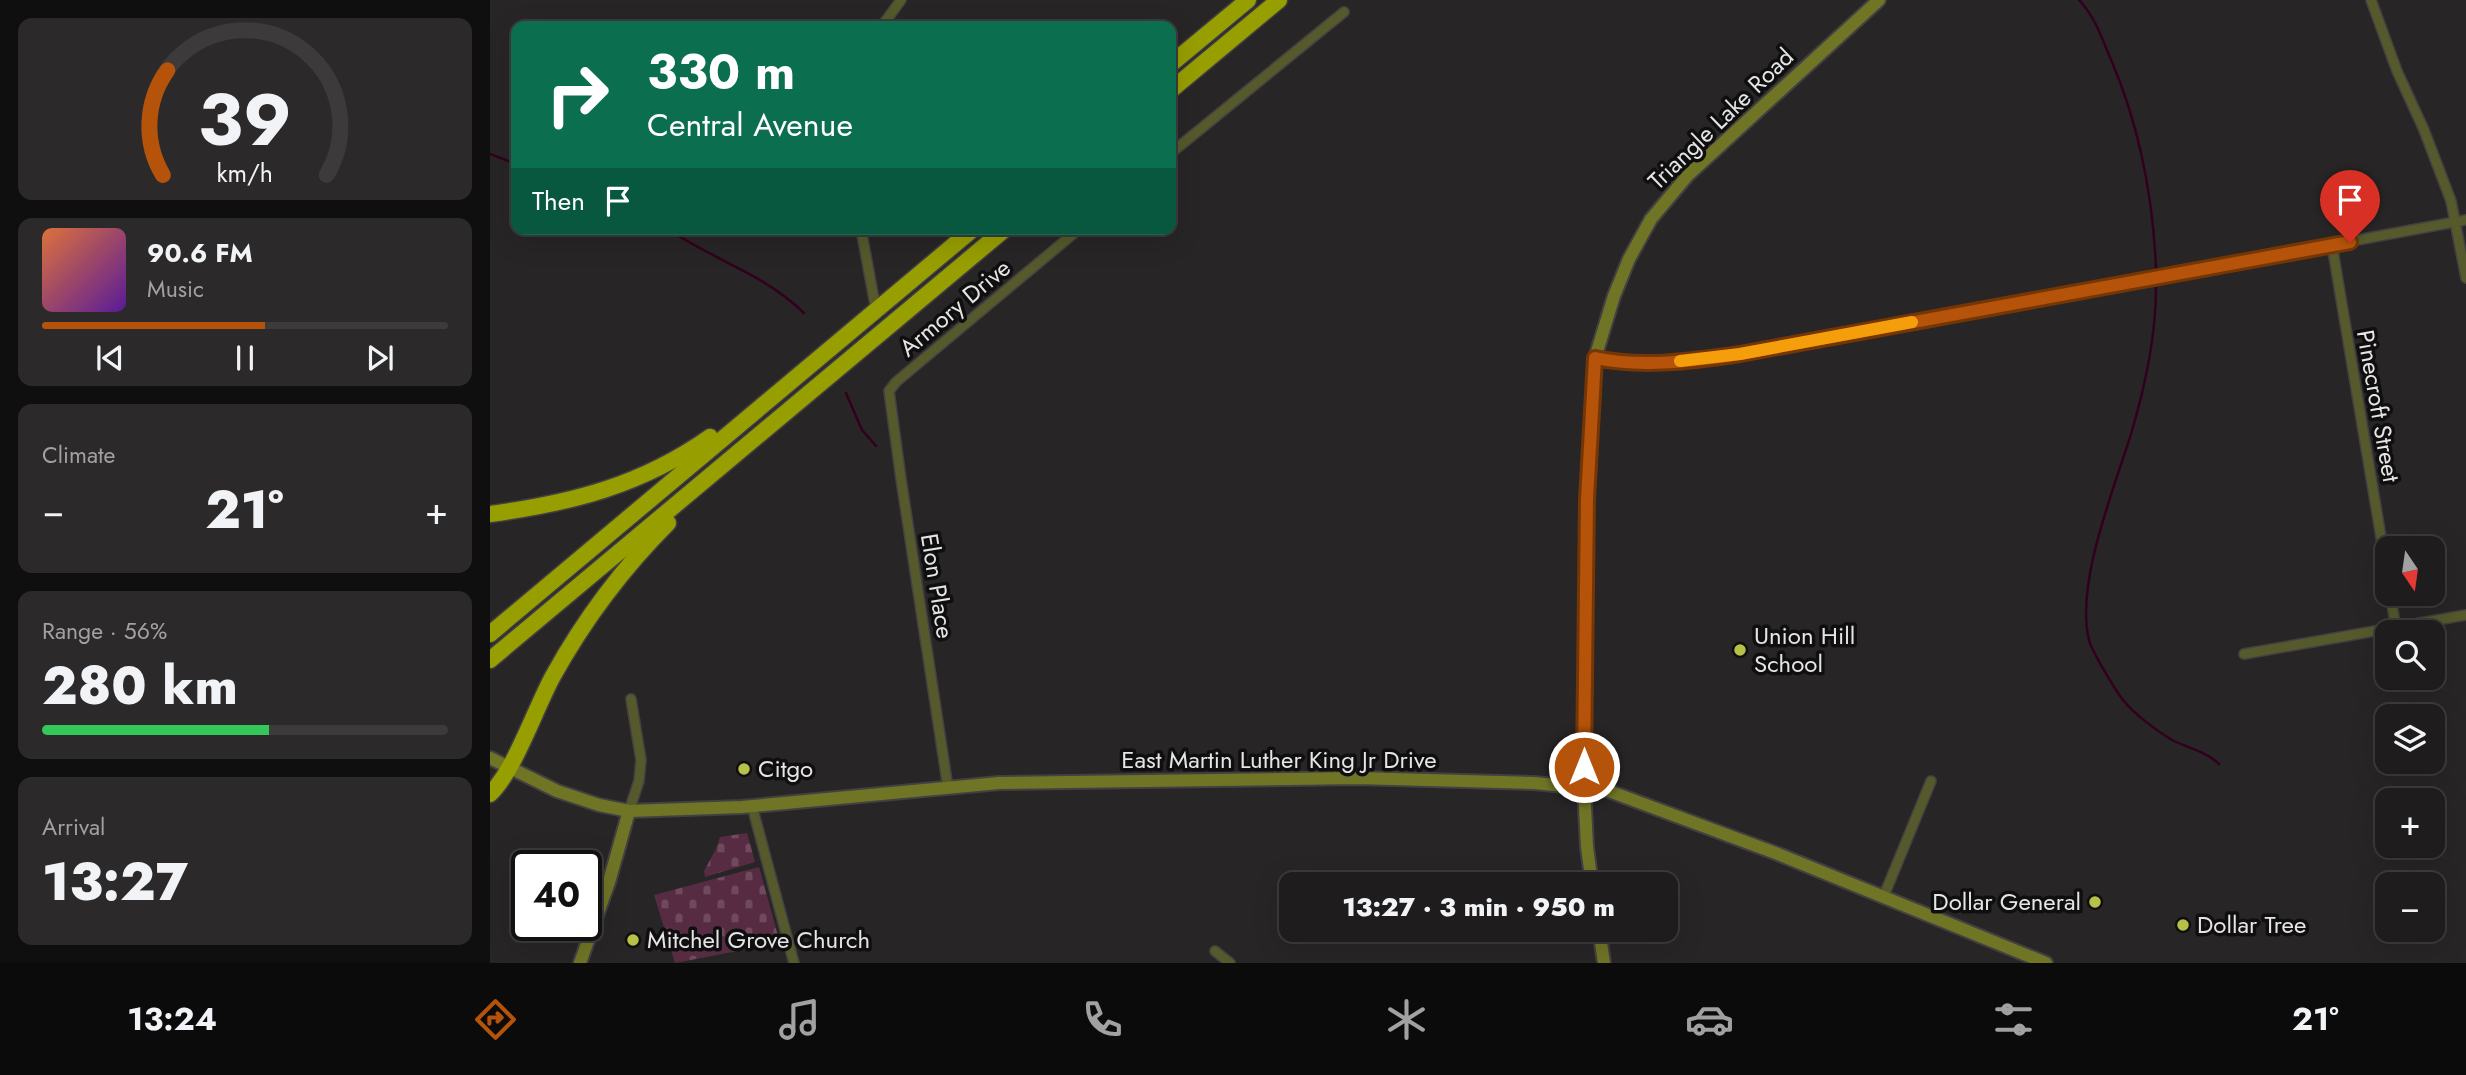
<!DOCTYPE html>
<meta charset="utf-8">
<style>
body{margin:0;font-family:Jost,sans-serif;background:#2b2929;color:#f1f3f6;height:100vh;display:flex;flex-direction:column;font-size:26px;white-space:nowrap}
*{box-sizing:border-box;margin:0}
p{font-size:23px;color:#a1a1a3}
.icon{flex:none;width:38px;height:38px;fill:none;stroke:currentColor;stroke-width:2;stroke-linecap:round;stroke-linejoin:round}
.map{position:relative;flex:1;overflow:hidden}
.panel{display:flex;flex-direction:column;gap:18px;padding:18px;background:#100f0f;width:490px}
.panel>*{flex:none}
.hud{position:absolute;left:21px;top:21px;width:665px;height:214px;border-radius:14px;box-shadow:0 7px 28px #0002,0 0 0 2px #3c3a3b;background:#0b6e4f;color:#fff;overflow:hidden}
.needle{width:46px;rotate:167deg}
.tools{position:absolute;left:1885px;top:536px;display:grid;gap:14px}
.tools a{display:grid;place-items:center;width:70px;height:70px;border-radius:14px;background:#1e1c1c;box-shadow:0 7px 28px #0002,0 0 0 2px #3c3a3b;font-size:35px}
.speed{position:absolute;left:21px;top:850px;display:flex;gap:14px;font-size:35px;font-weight:700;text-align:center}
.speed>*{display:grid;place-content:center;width:91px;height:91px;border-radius:50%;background:#1e1c1c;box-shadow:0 7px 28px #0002,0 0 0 2px #3c3a3b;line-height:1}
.speed .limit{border:4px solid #111;border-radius:10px;background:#fff;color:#111}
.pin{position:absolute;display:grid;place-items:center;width:60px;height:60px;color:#fff;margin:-72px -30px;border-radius:50% 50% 50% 0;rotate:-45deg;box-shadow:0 0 7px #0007}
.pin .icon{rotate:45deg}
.me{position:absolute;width:77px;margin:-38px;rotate:0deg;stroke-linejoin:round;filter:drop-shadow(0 0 5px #0008)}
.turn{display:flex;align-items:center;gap:24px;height:147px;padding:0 21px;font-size:32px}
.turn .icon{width:91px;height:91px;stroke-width:2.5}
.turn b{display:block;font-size:49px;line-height:60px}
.then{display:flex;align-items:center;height:66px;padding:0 21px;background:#0003;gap:14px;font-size:26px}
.big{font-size:52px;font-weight:800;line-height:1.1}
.panel .tile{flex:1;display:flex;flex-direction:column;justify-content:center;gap:10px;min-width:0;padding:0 24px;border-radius:14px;background:#2b2929}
.panel .dial{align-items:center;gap:0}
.dial svg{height:182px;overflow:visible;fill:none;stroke:#3c3a3b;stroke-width:7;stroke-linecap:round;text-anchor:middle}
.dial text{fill:#f1f3f6;stroke:none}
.song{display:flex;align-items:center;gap:21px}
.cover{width:84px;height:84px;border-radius:10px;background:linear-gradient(135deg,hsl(20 70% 55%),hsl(270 70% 35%))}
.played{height:7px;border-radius:4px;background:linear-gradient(90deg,#b45309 55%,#3c3a3b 55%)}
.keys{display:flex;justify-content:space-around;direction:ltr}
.heat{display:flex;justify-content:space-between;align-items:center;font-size:38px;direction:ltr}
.charge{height:10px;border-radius:5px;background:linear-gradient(90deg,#34c759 56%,#3c3a3b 0)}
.trip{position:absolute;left:789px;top:872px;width:399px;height:70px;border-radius:14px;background:#1e1c1c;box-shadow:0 7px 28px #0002,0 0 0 2px #3c3a3b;font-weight:800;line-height:70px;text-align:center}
.tabs{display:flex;height:112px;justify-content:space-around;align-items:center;background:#0c0b0b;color:#a1a1a3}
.tabs .icon{width:49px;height:49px}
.tabs .selected{color:#b45309}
.tabs b{font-size:32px;color:#f1f3f6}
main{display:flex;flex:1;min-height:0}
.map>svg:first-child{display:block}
</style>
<main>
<section class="panel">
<div class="tile dial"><svg viewBox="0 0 100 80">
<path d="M14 69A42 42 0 1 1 86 69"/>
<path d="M14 69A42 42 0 0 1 16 23" stroke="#b45309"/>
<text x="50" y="56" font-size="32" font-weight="700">39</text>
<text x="50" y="72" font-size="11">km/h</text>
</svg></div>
<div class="tile">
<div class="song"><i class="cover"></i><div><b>90.6 FM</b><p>Music</p></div></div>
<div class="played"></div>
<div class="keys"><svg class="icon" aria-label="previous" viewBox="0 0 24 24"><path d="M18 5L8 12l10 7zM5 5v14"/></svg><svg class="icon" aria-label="pause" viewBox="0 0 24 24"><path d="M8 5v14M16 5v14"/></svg><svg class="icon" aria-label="next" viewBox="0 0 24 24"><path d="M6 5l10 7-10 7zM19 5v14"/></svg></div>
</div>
<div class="tile"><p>Climate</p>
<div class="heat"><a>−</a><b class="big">21°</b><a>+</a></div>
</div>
<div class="tile"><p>Range · 56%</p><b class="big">280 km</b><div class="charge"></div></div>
<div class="tile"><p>Arrival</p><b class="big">13:27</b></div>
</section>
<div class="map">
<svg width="1976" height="963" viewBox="0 0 1976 963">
<defs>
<pattern id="cemetery-stones" width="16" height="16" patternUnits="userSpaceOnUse" patternTransform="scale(1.75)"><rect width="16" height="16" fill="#572c42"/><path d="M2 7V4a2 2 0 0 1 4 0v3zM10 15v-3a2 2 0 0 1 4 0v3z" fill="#6f4a5d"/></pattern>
</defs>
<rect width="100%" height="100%" fill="#282526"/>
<g fill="url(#cemetery-stones)">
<polygon points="257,833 265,862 215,877 214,871 226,849 230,837"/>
<polygon points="269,867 290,943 185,963 164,895"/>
</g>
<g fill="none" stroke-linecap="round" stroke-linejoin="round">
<g stroke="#32001e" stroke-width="2.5">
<path d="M1589,0c17,18 23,39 33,62 27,64 41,137 44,206"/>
<polyline points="0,154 26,164"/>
<path d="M178,229c45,31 95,44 136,84"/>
<path d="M1666,288c0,50 -11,99 -25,146 -17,55 -56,150 -42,206 2,10 27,51 34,60 11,14 34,31 49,40 16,8 35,12 47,24"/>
<polyline points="356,393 372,430 386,446"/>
</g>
<g stroke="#434041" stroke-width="12">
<g id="street">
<polyline points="1881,0 1907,71 1934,130 1961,201 1976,278"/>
<polyline points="392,26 411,0"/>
<polyline points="681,153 854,12"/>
<polyline points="371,229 386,310"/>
<polyline points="1842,245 1897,573"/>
<polyline points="1105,358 1133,364 1164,363 1250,354 1976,220"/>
<polyline points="1900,593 1906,628"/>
<polyline points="1754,654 1976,615"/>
<polyline points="458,788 411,479 399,391 406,382 589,229"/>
<polyline points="262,806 304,963"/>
<polyline points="139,811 149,781 151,760 141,699"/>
<polyline points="1393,898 1441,781"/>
<polyline points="725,951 740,963"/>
</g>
</g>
<g stroke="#434041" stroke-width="16">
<g id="secondary">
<polyline points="0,758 67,791 109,805 139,811 252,807 509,783 867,778 1044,783 1116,790 1288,854 1556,963"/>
<polyline points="1102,884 1097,847 1094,787 1097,499 1105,358 1124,296 1139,259 1161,219 1198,175 1389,0"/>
<polyline points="1109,929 1114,963"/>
<polyline points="90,963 119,882 139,811"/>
</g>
</g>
<g stroke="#434041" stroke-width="19">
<g id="highway">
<polyline points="681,64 758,0"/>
<polyline points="681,90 789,0"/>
<path d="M0,514c82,-11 152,-29 220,-77"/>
<polyline points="0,634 483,229"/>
<path d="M0,660c171,-144 343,-287 515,-431"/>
<path d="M0,794c25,-24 45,-85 63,-118 31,-56 70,-108 115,-153"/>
</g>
</g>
<use href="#street" stroke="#55592b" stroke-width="9"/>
<use href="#secondary" stroke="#707526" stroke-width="12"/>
<use href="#highway" stroke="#979e00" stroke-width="16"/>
</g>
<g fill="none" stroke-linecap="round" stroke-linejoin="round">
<g stroke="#753606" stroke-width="18">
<path id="route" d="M1094,767l3,-268 8,-141c48,10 97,3 145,-4l610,-112"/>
</g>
<use href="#route" stroke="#b45309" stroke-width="12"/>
<polyline stroke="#f59e0b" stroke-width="12" points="1190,361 1250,354 1422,322"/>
</g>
<g fill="#b8c147" stroke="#100f0f" stroke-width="2.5">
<circle cx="1250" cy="650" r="7"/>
<circle cx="254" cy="769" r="7"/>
<circle cx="1605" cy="902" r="7"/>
<circle cx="1693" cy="925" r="7"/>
<circle cx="143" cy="940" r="7"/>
</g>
<g text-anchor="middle" stroke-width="7" stroke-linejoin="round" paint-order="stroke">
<g font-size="24" fill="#e6e4e5" stroke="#100f0f">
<text transform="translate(1231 119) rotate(-44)" y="8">Triangle Lake Road</text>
<text transform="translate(465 308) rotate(-40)" y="8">Armory Drive</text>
<text transform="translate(1888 406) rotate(80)" y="8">Pinecroft Street</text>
<text transform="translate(447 586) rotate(81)" y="8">Elon Place</text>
<text x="789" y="768">East Martin Luther King Jr Drive</text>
</g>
<g font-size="24" fill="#e6e4e5" stroke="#100f0f" text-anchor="start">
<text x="1264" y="644">Union Hill<tspan x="1264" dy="28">School</tspan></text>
<text x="268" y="777">Citgo</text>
<text x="1591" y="910" text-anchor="end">Dollar General</text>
<text x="1707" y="933">Dollar Tree</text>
<text x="157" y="948">Mitchel Grove Church</text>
</g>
</g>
</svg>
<div class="tools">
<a><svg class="needle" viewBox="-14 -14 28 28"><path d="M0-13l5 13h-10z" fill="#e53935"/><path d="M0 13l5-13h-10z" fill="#a1a1a3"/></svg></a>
<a><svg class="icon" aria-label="search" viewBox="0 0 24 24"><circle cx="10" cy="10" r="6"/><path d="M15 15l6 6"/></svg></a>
<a><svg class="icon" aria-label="layers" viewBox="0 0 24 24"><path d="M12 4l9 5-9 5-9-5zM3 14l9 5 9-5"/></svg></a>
<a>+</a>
<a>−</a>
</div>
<div class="speed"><div class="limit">40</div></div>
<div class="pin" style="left:1860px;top:242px;background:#d93025"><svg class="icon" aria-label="arrive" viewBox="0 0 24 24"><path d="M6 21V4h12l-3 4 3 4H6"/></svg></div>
<svg class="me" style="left:1094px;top:767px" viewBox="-20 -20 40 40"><circle r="17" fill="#b45309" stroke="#fff" stroke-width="3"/><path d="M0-11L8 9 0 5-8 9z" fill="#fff"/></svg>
<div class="trip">13:27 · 3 min · 950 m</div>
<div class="hud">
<div class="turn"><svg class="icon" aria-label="right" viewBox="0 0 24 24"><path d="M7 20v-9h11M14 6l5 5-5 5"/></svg><div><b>330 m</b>Central Avenue</div></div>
<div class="then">Then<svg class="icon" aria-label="arrive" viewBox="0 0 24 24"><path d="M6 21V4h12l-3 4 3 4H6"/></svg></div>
</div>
</div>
</main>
<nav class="tabs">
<b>13:24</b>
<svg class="icon selected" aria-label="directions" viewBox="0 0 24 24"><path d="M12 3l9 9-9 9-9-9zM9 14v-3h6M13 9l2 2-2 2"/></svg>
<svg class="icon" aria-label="music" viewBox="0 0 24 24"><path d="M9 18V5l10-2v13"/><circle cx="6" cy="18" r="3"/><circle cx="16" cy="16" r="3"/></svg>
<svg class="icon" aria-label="phone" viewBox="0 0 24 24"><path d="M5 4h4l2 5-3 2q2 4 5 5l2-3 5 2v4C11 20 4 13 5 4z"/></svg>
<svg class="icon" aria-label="climate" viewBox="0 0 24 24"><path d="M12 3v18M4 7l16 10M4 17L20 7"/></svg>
<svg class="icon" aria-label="car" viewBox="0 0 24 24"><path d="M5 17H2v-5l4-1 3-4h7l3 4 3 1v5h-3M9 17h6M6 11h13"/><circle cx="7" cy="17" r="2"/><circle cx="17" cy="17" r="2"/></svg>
<svg class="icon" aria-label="filters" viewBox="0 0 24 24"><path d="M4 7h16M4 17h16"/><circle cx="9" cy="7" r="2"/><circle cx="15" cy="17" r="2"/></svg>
<b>21°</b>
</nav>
